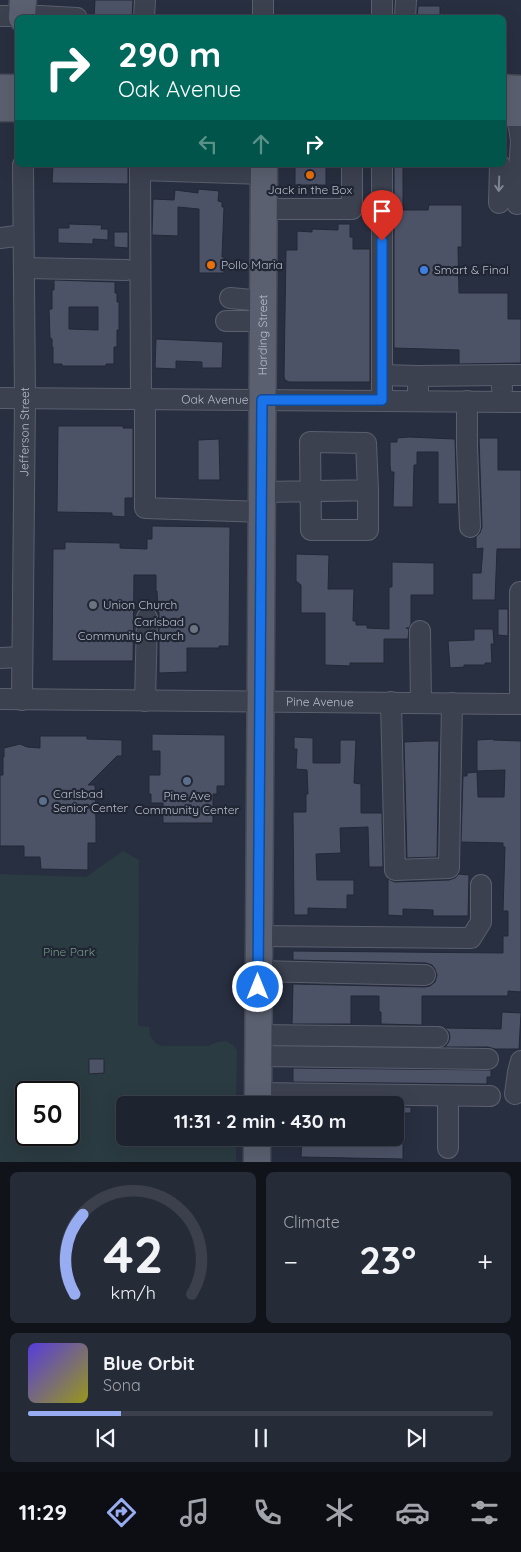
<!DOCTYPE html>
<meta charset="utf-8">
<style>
body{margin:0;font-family:Quicksand,sans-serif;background:#262b38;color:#f1f3f6;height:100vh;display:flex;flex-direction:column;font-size:19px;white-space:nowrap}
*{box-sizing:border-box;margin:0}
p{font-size:16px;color:#a1a4ab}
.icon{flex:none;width:28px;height:28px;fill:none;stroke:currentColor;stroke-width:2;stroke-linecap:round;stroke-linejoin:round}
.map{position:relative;height:1162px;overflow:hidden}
.sheet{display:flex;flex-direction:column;gap:10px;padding:10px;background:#10131a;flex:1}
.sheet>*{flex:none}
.banner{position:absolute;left:15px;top:15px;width:491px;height:152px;border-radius:8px;box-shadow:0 5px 20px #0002,0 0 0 1px #3c404c;background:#00695c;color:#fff;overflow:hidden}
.speed{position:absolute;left:15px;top:1081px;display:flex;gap:10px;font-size:25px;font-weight:700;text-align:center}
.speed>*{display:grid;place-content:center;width:65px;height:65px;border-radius:50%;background:#1e2330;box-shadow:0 5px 20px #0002,0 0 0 1px #3c404c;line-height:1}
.speed .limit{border:2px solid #111;border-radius:8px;background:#fff;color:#111}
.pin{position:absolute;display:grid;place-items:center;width:42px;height:42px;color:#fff;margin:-51px -21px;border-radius:50% 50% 50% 0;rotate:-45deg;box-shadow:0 0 5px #0007}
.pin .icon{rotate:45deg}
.me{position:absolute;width:55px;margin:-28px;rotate:0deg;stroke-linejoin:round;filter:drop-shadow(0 0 4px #0008)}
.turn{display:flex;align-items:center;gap:18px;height:105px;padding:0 20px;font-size:22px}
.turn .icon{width:65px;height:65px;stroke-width:2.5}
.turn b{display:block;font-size:35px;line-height:42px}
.lanes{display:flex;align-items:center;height:48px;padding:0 20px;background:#0003;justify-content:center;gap:25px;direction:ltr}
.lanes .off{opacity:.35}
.big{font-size:38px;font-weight:800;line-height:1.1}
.sheet .card{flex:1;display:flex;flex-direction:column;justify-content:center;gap:8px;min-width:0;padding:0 18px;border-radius:8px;background:#262b38}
.sheet .dial{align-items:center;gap:0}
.dial svg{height:130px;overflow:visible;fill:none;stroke:#3c404c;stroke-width:7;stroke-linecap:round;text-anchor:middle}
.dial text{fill:#f1f3f6;stroke:none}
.song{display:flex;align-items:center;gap:15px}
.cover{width:60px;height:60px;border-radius:8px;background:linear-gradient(135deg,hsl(250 70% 55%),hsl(60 70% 35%))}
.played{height:5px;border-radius:2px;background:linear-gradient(90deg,#98acf1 20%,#3c404c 20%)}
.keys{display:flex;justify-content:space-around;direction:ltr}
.heat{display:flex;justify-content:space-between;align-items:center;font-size:28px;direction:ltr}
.sheet .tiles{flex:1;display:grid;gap:10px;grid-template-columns:1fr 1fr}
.card:last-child{grid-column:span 2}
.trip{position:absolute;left:116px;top:1096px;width:288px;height:50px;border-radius:8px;background:#1e2330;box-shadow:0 5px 20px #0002,0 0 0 1px #3c404c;font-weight:800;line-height:50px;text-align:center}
.tabs{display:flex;height:80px;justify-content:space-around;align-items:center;background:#0c0e13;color:#a1a4ab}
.tabs .icon{width:35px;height:35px}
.tabs .current{color:#98acf1}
.tabs b{font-size:22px;color:#f1f3f6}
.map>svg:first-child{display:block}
</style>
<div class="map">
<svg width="521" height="1162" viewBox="0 0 521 1162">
<rect width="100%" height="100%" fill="#282f40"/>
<path fill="#2a3b41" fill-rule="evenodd" d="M123,851l16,9 -1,166 11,1 1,8 5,8 7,3h46l9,-4 9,-1 7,4 4,5 -1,55h-111v33h111v24h-236v-288l86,3zM26,1092h43v43h-43z"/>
<g fill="#4d5367" stroke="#232837" fill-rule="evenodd">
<polygon points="95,0 133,0 132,18 94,18"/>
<polygon points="418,6 440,6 440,18 417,18"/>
<polygon points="53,165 128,165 128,184 52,183"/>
<rect x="295" y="165" width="31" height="20"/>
<polygon points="394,165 403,165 403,210 428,210 429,205 462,205 462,247 458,247 459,293 508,293 508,319 521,319 521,363 459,364 459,350 394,348"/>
<polygon points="198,189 219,191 218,201 222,202 222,207 224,207 222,257 224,257 224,273 199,273 199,209 178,207 178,236 152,235 153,199 174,200 175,190 198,193"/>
<polygon points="69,224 102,225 101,229 108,229 108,240 93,239 93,244 58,243 58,228 69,228"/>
<polygon points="338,224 350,224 350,237 353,237 353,249 370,249 370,382 289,382 285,380 284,377 286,250 297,250 297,231 312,232 312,229 338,230"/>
<polygon points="114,232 128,232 128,248 114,247"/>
<path d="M54,280l61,2v11h2v9h2v28h-2v17h-3v17h-8v2h-44v-2h-9v-17h-1v-8l-2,-1 -1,-29h3v-19h2zM69,307h29v23l-29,-1z"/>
<polygon points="156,339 223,342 222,368 202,368 202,362 176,361 176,369 155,368"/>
<polygon points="58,426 123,426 123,428 133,428 133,498 125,498 125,517 112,516 112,513 57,512"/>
<polygon points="409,437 455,439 457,504 438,504 438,452 417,452 417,465 414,465 413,507 393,507 394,472 391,472 390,466 390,442 397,442 397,438"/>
<polygon points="479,438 498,438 498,470 521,470 521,549 497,549 495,600 472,600 472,573 481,573 483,548 476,549 476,537 480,533 482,527"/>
<polygon points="219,439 220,480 198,480 198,440"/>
<polygon points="152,526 230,527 229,646 219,646 219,648 187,648 187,672 159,673 159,612 158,612 157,591 156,591 156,575 134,575 133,661 52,661 53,549 65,549 65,542 120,543 120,548 147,549 147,539 152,539"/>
<polygon points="296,554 329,555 328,589 354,589 353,621 356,621 356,625 367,625 367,628 389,629 389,587 392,587 392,562 434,563 434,595 411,595 411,624 409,628 406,628 409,629 408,639 384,639 384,663 350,663 350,666 325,665 325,613 301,613 301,585 296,581"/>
<polygon points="498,609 508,609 508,636 498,635"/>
<polygon points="474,629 493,629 494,644 491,644 492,663 485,663 485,665 464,665 464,667 450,668 448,641 474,640"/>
<polygon points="152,734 225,735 225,786 217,786 217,794 213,794 213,823 163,823 163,803 151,803 151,794 149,794 149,775 160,775 160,751 152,751"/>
<polygon points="40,736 87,736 87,739 122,740 122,756 117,756 88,785 95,785 96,823 96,843 88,843 88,870 41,869 40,857 24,857 24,846 0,846 0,775 3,775 3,757 4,757 4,748 20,744 27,747 40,748"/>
<polygon points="294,737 313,738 313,763 340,763 340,740 356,740 354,783 361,784 361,813 382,813 383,867 369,867 368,827 340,828 341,853 316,854 317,880 354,880 354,895 347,895 347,909 308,908 308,915 294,915 293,812 306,812 306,794 308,794 307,770 296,769 297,749 294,749"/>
<polygon points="493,739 493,740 521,741 521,992 508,991 508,996 422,996 422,1025 381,1024 381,1012 379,1012 379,996 351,996 351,1024 292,1024 293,984 425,987 430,986 435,982 437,975 435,969 432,965 426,963 293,960 293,951 503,953 503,936 508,936 508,911 503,911 505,847 503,847 503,843 461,842 463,776 467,776 467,773 477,772 478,797 504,797 505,770 477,771 477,740"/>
<polygon points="426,741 439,741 437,857 407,858 404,742"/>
<polygon points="459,874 469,875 468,916 433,916 433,910 403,909 403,916 388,915 388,879 395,882 449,880 455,878"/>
<polygon points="502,1012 521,1013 519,1049 495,1049 488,1047 445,1047 448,1043 450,1038 449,1032 445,1028 501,1029"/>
<polygon points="89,1059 104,1059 104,1073 89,1074"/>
<polygon points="293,1068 491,1070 491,1077 487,1077 487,1084 293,1082"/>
<rect x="395" y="1107" width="16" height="6"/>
<polygon points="302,1138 403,1138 403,1159 301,1157"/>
</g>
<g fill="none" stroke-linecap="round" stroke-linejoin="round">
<g stroke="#5a5f6d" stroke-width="22">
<g id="minor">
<polyline points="0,16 40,16 77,18"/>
<polyline points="144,18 145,0"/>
<polyline points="263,18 263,0"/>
<polyline points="382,18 382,0"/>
<polyline points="405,18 406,0"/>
<polyline points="140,165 141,399"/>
<polyline points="140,170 264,174"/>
<polyline points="499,203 500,165"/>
<polyline points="517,204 521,141 517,113"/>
<polyline points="263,209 352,209 352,165"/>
<polyline points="0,238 23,235"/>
<polyline points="24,268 127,270"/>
<polyline points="230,298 263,301"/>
<polyline points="226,321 263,321"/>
<polyline points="382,375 418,376"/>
<polyline points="502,389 501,375 521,375"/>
<path id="s1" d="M0,398l521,4"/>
<polyline points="145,399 145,508 262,512"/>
<polyline points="382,400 382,165"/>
<polyline points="418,401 418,376 501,375"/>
<polyline points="467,401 467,446 470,527"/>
<path d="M262,492c35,-1 70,-1 106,-2l-2,-47 -56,-1 1,88h57v-40"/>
<polyline points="420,631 421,703"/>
<polyline points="0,658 22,657"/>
<path id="s2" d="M0,699l521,5"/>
<path id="s3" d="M22,700l3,-301 -2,-234"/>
<polyline points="145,701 147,618"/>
<polyline points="391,702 395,870 449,868 452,703"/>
<polyline points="520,704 520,592"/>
<polyline points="259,936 471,938 481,922 481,885"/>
<polyline points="258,971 425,975"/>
<polyline points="258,1035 438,1037"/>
<polyline points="258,1056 488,1059"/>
<polyline points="258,1093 490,1096"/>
<polyline points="515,1094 518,1072 521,1061"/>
<polyline points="448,1096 448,1148"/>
</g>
</g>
<g stroke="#464a59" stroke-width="29">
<g id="major">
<polyline points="22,18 23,0"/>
<polyline points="0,88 18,88"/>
<polyline points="504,88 521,89"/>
<polyline points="0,108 18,108"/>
<polyline points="504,113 521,113"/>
<path id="s4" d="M258,1105l6,-940"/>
<polyline points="257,1162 257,1138"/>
</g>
</g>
<use href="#minor" stroke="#3c4150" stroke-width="20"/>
<use href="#major" stroke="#5b6070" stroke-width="26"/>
</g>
<defs><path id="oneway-shaft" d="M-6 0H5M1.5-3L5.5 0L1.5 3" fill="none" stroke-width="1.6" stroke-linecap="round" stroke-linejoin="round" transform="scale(1.25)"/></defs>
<use stroke="#818593" href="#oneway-shaft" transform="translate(499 184) rotate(92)"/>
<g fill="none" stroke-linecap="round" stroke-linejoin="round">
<g stroke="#114b97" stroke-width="12">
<polyline id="route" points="258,987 262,400 382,400 382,241"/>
</g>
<use href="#route" stroke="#1a73e8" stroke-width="9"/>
</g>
<g fill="#e8710a" stroke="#212635" stroke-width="2">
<circle cx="310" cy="175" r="5"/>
<circle cx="211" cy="265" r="5"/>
</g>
<circle fill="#3f7fe0" stroke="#212635" stroke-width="2" cx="424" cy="270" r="5"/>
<g fill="#6b7280" stroke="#212635" stroke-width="2">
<circle cx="93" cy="605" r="5"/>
<circle cx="194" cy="629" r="5"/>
</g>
<g fill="#5c6f8a" stroke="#212635" stroke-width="2">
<circle cx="187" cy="781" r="5"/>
<circle cx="43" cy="801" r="5"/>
</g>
<g text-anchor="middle" stroke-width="4.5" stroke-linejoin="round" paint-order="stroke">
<g font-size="12" fill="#b9bdca" stroke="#212635" text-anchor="start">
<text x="310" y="194" text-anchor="middle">Jack in the Box</text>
<text x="221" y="269">Pollo Maria</text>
<text x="434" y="274">Smart &amp; Final</text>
<text x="103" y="609">Union Church</text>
<text x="184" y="626" text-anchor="end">Carlsbad<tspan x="184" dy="14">Community Church</tspan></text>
<text x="53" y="798">Carlsbad<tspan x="53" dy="14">Senior Center</tspan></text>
<text x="187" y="800" text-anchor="middle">Pine Ave<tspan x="187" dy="14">Community Center</tspan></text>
</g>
<g font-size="12" fill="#b9bdca" stroke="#212635">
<text dy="4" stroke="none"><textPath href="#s4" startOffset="770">Harding Street</textPath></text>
<text dy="4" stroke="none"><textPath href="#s1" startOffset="215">Oak Avenue</textPath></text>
<text dy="4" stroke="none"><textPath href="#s3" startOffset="268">Jefferson Street</textPath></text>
<text dy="4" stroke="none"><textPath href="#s2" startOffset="320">Pine Avenue</textPath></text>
</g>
<g font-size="12" fill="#729981" stroke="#212635">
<text x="69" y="956">Pine Park</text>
</g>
</g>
</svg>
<div class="speed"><div class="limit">50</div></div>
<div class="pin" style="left:382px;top:241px;background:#d93025"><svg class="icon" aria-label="arrive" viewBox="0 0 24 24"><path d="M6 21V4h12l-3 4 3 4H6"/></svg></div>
<svg class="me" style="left:258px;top:987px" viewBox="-20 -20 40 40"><circle r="17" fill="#1a73e8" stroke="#fff" stroke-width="3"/><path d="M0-11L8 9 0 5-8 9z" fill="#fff"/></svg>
<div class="trip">11:31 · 2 min · 430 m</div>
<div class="banner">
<div class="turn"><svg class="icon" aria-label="right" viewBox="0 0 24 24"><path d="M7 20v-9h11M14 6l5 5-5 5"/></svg><div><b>290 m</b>Oak Avenue</div></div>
<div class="lanes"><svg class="icon off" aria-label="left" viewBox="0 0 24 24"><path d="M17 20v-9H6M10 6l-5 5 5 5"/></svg><svg class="icon off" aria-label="ahead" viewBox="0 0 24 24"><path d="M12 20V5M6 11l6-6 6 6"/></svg><svg class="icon" aria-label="right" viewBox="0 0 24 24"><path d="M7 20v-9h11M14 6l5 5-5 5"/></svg></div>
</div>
</div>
<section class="sheet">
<div class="tiles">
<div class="card dial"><svg viewBox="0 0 100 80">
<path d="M14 69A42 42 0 1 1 86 69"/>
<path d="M14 69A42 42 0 0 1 19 20" stroke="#98acf1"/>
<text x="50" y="56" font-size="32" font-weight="700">42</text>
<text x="50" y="72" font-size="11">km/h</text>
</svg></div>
<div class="card"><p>Climate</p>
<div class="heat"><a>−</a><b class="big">23°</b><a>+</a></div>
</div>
<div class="card">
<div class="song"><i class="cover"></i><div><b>Blue Orbit</b><p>Sona</p></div></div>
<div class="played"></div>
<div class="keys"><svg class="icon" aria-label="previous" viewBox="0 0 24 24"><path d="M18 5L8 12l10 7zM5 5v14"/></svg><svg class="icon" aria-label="pause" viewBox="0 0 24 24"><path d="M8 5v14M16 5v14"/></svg><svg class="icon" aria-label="next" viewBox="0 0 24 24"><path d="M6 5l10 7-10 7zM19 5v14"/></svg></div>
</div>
</div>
</section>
<nav class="tabs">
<b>11:29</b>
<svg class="icon current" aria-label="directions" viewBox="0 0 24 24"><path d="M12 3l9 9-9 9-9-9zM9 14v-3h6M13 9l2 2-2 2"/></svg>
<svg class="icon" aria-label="music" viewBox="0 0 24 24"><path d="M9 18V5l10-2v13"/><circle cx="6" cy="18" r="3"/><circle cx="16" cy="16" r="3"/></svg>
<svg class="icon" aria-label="phone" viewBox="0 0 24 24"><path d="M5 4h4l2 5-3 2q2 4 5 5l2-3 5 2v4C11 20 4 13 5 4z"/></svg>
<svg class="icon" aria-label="climate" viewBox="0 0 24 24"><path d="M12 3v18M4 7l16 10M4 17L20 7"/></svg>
<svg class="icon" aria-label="car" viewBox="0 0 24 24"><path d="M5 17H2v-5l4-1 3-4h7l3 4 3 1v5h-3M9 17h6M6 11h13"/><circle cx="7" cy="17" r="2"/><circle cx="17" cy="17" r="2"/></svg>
<svg class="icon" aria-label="filters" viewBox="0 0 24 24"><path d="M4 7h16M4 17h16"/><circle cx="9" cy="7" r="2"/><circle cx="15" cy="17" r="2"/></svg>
</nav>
